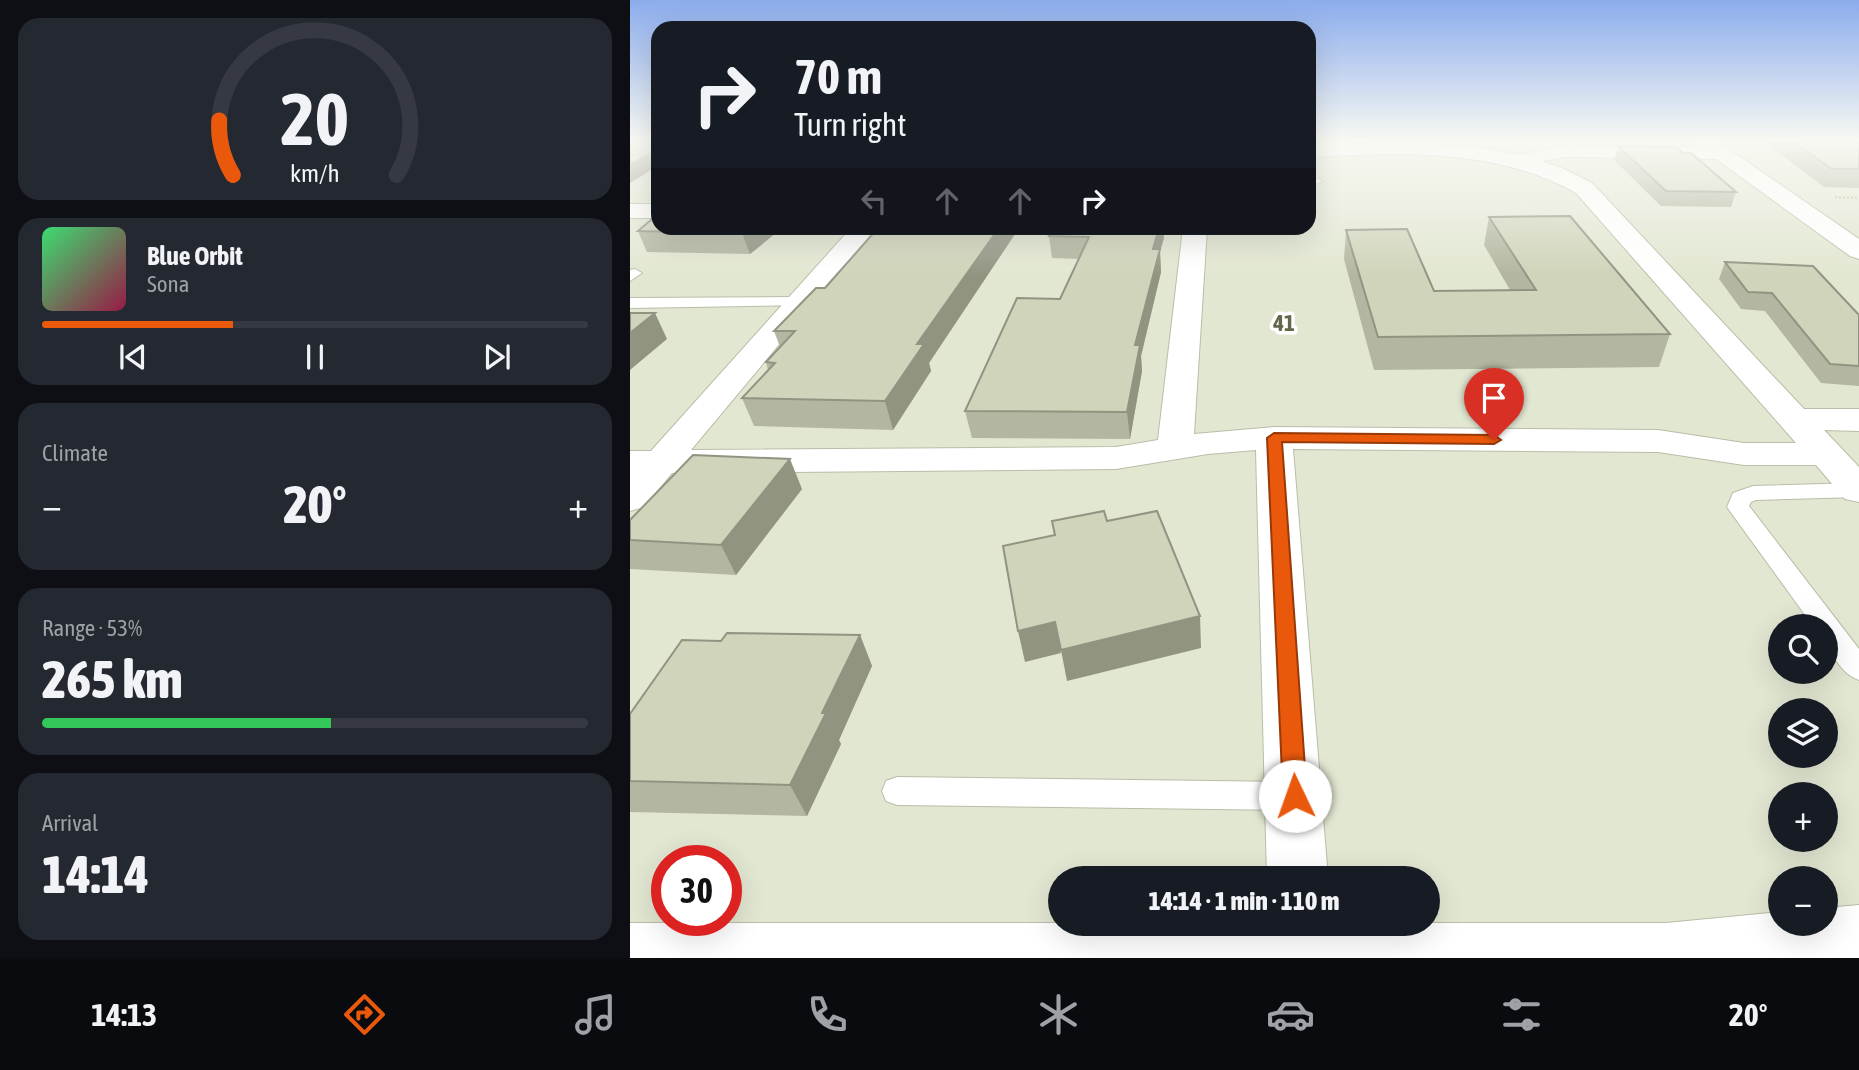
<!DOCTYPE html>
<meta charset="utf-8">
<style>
body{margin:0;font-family:"Asap Condensed",sans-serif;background:#242831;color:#f1f3f6;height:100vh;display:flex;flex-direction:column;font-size:26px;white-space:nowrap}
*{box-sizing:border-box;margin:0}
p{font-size:23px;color:#9ea1a6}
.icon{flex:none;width:38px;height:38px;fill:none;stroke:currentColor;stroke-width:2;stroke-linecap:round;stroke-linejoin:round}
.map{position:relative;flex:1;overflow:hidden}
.details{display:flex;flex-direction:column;gap:18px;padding:18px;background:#0d0f14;width:630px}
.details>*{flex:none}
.hud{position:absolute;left:21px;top:21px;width:665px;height:214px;border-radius:21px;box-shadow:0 7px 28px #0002;background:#171b24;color:#f1f3f6;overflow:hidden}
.controls{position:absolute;left:1138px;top:614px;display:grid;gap:14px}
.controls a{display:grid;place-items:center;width:70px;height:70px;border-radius:50%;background:#171b24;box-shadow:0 7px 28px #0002;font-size:35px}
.speed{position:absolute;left:21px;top:845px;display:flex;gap:14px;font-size:35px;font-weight:700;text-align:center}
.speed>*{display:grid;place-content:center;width:91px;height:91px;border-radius:50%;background:#171b24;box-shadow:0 7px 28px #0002;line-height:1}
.speed .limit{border:10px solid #d22;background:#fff;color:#111}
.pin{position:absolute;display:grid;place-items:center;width:60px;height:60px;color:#fff;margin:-72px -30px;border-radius:50% 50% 50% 0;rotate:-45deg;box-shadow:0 0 7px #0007}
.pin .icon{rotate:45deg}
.me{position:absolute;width:77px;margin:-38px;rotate:357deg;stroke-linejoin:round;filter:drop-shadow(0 0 5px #0008)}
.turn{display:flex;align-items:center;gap:24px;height:147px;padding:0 28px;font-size:32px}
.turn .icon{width:91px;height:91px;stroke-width:2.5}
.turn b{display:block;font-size:49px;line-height:60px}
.lanes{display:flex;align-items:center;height:66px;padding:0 28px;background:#0003;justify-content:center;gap:35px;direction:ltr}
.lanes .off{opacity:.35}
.big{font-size:52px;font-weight:800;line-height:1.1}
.details .widget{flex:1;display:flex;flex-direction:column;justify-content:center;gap:10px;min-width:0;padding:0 24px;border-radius:21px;background:#242831}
.details .dial{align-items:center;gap:0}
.dial svg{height:182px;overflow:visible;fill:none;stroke:#363941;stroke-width:7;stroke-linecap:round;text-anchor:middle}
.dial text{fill:#f1f3f6;stroke:none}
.song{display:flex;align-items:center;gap:21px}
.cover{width:84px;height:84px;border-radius:10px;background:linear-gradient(135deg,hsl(140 70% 55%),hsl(340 70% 35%))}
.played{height:7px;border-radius:4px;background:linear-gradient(90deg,#ea580c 35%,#363941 35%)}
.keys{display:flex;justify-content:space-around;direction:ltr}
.heat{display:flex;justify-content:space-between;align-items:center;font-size:38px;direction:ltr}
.charge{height:10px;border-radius:5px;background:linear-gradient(90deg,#34c759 53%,#363941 0)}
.trip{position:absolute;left:418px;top:866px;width:392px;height:70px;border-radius:35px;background:#171b24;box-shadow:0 7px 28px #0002;font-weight:800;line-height:70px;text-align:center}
.menu{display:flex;height:112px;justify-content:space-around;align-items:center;background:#090b0e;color:#9ea1a6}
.menu .icon{width:49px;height:49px}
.menu .current{color:#ea580c}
.menu b{font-size:32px;color:#f1f3f6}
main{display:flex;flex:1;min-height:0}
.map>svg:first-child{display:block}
</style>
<main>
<section class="details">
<div class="widget dial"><svg viewBox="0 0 100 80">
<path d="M14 69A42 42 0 1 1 86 69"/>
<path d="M14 69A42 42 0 0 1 8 45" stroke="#ea580c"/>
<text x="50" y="56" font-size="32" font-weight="700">20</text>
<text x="50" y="72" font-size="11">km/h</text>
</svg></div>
<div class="widget">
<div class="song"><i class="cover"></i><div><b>Blue Orbit</b><p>Sona</p></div></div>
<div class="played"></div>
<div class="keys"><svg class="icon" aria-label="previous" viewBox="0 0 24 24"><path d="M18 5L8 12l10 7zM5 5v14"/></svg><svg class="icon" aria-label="pause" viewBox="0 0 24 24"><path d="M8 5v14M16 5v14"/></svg><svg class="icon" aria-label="next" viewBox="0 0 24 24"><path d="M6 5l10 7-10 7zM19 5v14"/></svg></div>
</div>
<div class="widget"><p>Climate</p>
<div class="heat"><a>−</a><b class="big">20°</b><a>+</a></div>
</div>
<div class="widget"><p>Range · 53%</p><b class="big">265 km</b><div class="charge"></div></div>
<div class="widget"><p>Arrival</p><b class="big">14:14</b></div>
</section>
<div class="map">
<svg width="1229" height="958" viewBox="0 0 1229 958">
<rect width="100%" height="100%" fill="#eff2e4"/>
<path fill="#e2e7d2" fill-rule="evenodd" d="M0,141h28v87h651v-87h550v817h-1229zM1150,626h45v46h-45zM1150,710h45v46h-45zM1150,794h45v46h-45zM37,861h59v59h-59zM430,878h368v46h-368zM1150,878h45v46h-45z"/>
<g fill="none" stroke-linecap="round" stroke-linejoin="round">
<g stroke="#b8bea7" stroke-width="2">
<g id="service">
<polygon points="679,178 690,179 692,182 679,186"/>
<polygon points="5,269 12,273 0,281 0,270"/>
<polygon points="170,297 175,299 178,302 175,305 0,308 0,298"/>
<path d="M1229,483v14l-103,3 -5,2 -2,4 110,143v31c-20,-7 -34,-34 -34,-54h-12l-86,-119 6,-14 20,-7z"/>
<polygon points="267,777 664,782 675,786 679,796 675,806 664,810 267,805 256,801 252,791 256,781"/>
</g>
</g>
<g stroke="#b8bea7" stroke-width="2">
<g id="minor">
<path d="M1064,141h23l142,98v20l-9,-3 -134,-97 -151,-2 -23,4 22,8 28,14 212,226h55v22l-35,-1 35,37v35l-14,-3 -29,-34h-72l-86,-13 -365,-3 35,429h-61l-11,-428 -48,4 -92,15 -444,4 -28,34 -14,4v-60h21l200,-223h25l-185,222 425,-3 42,-7 25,-212h24l-13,206 80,-7 384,3 86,13h52l-220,-250c-81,-46 -177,-40 -267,-36v-12l105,-2 75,6 31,6 45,-10 134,2z"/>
<rect x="0" y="204" width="28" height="14"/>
<polygon points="1229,905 1229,958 0,958 0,923 1036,923 1150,912 1150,924 1195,924 1195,908"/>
</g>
</g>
<polyline stroke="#b8c098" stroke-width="2.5" stroke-dasharray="2 2" stroke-linecap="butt" points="1205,197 1229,198"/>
<use href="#service" fill="#fff" fill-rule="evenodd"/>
<use href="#minor" fill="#fff" fill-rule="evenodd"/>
</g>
<g fill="#b3b6a0">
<polygon points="1133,141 1225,141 1229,144 1229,188 1194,187"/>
<polygon points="988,146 1106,192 1101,207 1031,206 984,160"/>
<polygon points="859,217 1040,334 1029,367 744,370 714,259 716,230 804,291 880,290 854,245"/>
<polygon points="152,228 120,254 17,252 8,231"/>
<polygon points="248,228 389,228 299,363 301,371 263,430 124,426 112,398 138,370 136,362 150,347 144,331 195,288"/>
<polygon points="424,228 533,228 534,238 530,251 531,272 511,356 512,371 500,439 342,438 335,411 430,299 449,259 422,258 419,236"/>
<polygon points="1095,262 1229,315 1229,386 1191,383 1135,311 1111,309 1089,279"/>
<polygon points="172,489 106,575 0,569 0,520"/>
<polygon points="230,635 242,666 209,740 211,744 177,816 0,812 0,714 91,641"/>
</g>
<g fill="#929482">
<polygon points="28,149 28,166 0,183 0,165"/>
<polygon points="119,228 152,228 120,254 112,233"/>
<polygon points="369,228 389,228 299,363 301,371 263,430 255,401 287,344"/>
<polygon points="529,228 533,228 534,238 530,251 531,272 511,356 512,371 500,439 497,412 505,345 523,249"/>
<polygon points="25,313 37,339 0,370 0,333"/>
<polygon points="160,459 172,489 106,575 91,545"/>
<polygon points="570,616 571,648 437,681 431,650"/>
<polygon points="425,622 431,653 395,662 388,631"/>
<polygon points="230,635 242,666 209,740 211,744 177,816 160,785 192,713"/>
</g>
<g fill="#d0d4ba" stroke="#929482" stroke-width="2">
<polygon points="0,141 28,141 28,149 0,165"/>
<polygon points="1162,141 1225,141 1229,144 1229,169 1202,169"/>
<polygon points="988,146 1046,147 1053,153 1061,153 1106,192 1036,191"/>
<polygon points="28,214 28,228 119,228 112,233 8,231"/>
<polygon points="940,216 1040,334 748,337 716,230 777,229 804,291 906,290 859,217"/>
<polygon points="248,228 369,228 287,344 294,344 255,401 112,398 145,363 136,362 165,331 144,331 186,288 195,288"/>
<polygon points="424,228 529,228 523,249 530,249 505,345 510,345 497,412 335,411 387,298 430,299 459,237 419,236"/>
<polygon points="1095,262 1183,266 1229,315 1229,366 1200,364 1142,293 1118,292"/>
<polygon points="0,313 25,313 0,333"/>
<polygon points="63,455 160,459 91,545 0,540 0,520"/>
<polygon points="474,511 477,521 527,511 570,616 431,650 425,622 388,631 373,546 425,535 422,521"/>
<polygon points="97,633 230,635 192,713 196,713 160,785 0,781 0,714 52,640 91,641"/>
</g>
<linearGradient id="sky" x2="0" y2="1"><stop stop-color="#8bacec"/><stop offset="0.51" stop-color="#f8f9f3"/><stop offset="1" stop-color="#f8f9f3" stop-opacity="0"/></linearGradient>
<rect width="1229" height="275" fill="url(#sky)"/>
<polygon fill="#ea580c" stroke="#983908" stroke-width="2" points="644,433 864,435 871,440 864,444 652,442 677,796 673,804 665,807 657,804 653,796 637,438"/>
<g text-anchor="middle" stroke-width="7" stroke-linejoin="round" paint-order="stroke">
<g font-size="23" font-weight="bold" fill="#63684b" stroke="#fff">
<text x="654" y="331">41</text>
</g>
</g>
</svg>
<div class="controls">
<a><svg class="icon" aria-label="search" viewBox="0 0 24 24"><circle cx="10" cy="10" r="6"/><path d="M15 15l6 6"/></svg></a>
<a><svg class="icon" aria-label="layers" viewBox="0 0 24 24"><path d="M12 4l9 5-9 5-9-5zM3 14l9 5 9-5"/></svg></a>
<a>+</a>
<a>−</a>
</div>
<div class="speed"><div class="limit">30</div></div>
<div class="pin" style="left:864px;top:440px;background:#d93025"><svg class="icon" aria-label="arrive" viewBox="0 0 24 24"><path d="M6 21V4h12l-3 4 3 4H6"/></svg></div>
<svg class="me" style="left:665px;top:796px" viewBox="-20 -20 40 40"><circle r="19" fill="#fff"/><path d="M0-13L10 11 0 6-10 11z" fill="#ea580c"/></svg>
<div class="trip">14:14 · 1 min · 110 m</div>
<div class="hud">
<div class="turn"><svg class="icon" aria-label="right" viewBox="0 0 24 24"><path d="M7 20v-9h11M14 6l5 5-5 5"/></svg><div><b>70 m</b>Turn right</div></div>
<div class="lanes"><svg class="icon off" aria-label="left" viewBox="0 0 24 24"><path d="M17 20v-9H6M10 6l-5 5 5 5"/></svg><svg class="icon off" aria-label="ahead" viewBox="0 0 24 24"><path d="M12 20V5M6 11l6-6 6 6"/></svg><svg class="icon off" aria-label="ahead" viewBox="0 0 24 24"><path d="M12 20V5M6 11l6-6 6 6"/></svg><svg class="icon" aria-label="right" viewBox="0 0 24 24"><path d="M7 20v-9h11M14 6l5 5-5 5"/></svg></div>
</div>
</div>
</main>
<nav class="menu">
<b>14:13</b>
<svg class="icon current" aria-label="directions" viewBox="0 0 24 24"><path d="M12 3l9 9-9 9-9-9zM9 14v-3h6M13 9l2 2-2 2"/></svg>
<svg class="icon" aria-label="music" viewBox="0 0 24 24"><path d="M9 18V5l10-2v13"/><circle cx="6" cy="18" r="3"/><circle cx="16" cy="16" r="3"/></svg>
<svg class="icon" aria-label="phone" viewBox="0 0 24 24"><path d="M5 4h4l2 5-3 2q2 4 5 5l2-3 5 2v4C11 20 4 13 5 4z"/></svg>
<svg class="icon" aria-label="climate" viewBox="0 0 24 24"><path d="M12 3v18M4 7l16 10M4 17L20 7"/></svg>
<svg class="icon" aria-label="car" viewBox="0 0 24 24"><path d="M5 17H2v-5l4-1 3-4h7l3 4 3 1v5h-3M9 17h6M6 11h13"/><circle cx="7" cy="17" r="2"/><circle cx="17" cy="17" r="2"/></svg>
<svg class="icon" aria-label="filters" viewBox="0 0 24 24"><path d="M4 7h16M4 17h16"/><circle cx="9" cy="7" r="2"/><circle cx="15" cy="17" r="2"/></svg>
<b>20°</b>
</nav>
